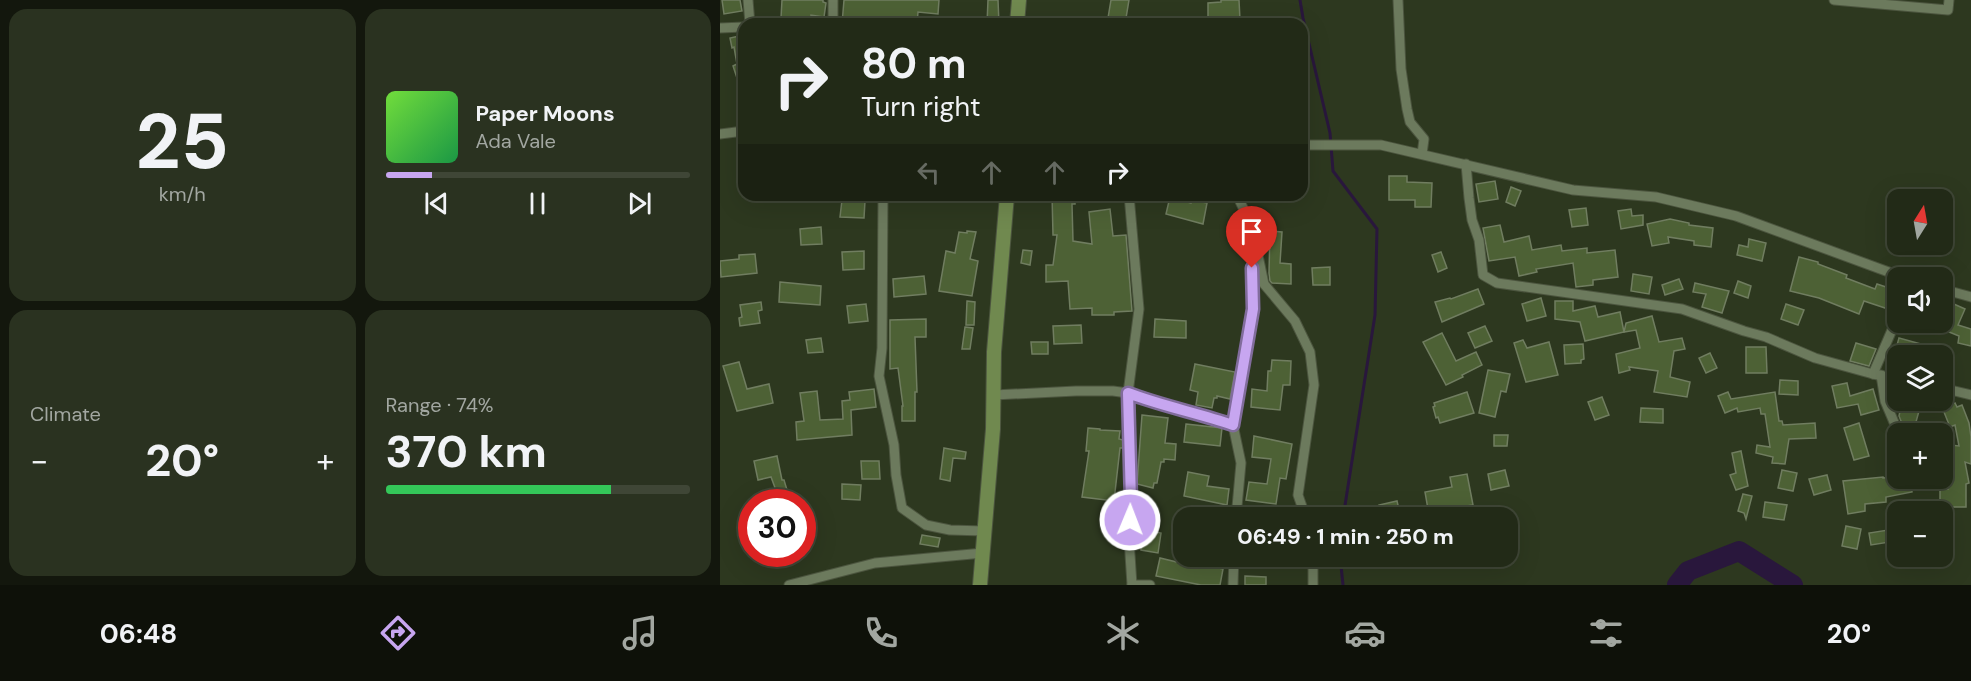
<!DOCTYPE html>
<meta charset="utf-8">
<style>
body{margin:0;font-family:"DM Sans",sans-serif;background:#2a3220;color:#f1f3f6;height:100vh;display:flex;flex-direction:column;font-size:22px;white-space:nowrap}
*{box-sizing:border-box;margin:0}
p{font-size:20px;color:#a2a7a1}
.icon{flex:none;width:33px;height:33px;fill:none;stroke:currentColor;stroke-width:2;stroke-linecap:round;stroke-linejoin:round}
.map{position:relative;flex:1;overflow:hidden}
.panel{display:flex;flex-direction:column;gap:9px;padding:9px;background:#13170d;width:720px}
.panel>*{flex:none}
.guide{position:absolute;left:18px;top:18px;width:570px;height:183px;border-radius:18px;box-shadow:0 6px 24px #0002,0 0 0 2px #3f4636;background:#222a17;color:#f1f3f6;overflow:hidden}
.needle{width:39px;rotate:11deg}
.fabs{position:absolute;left:1167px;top:189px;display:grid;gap:12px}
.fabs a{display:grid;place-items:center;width:66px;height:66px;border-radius:12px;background:#222a17;box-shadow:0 6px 24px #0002,0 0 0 2px #3f4636;font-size:30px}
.speed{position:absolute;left:18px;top:489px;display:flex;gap:12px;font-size:30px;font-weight:700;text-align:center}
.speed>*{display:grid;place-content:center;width:78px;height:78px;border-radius:50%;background:#222a17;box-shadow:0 6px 24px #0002,0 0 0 2px #3f4636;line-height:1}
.speed .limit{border:9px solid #d22;background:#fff;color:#111}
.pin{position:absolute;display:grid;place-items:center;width:51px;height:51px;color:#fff;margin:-62px -26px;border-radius:50% 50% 50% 0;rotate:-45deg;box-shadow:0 0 6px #0007}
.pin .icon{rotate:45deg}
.me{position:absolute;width:66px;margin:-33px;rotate:1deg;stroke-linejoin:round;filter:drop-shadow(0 0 4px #0008)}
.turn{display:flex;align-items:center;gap:21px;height:126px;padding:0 24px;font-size:27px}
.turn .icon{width:78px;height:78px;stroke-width:2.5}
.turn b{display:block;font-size:42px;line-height:51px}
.lanes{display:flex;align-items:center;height:57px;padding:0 24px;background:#0003;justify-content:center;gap:30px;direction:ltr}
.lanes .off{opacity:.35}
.big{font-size:45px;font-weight:700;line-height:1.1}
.panel .tile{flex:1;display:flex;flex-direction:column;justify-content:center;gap:9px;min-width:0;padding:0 21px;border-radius:18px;background:#2a3220}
.panel .dial{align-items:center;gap:0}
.dial b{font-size:78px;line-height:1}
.song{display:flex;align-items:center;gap:18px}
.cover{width:72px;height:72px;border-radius:9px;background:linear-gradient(135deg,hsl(100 70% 55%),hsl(140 70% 35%))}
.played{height:6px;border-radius:3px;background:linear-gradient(90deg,#c7a6f0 15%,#3f4636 15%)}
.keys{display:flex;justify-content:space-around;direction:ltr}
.heat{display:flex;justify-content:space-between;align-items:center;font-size:33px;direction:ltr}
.charge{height:9px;border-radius:4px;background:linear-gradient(90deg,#34c759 74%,#3f4636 0)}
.panel .tiles{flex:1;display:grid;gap:9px;grid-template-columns:repeat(2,1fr)}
.trip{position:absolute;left:453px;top:507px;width:345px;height:60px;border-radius:18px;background:#222a17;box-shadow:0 6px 24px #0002,0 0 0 2px #3f4636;font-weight:700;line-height:60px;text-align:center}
.menu{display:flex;height:96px;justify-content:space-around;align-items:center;background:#0e1109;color:#a2a7a1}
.menu .icon{width:42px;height:42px}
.menu .on{color:#c7a6f0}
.menu b{font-size:27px;color:#f1f3f6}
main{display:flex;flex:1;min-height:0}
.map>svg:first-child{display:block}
</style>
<main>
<section class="panel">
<div class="tiles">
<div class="tile dial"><b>25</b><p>km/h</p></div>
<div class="tile">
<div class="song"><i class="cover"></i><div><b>Paper Moons</b><p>Ada Vale</p></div></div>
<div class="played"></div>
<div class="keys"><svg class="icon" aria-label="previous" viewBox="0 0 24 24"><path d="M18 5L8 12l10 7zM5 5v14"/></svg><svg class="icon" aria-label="pause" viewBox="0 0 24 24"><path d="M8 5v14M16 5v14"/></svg><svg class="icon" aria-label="next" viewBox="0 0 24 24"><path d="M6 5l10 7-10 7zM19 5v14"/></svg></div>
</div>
<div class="tile"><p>Climate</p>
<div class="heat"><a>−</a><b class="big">20°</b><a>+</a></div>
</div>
<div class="tile"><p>Range · 74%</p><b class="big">370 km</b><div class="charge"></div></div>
</div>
</section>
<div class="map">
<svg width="1251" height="585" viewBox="0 0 1251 585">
<rect width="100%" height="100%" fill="#2d381f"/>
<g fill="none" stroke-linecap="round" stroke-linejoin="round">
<g stroke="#29173c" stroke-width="3">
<polyline points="580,0 583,18 610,133 613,171 657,229 655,315 623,518"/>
<polyline points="620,556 623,585"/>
</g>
<polyline stroke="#29173c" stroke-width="20" points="957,585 968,571 1019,551 1073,585"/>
</g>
<g fill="#4d6135" stroke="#707d60" stroke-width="1.5">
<polygon points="2,0 20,0 22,11 4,14"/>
<polygon points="62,0 103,0 103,2 106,3 104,17 91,15 91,19 61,18"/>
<polygon points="124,0 219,0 218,14 198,12 197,24 122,24"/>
<polygon points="268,0 278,0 279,24 267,24"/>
<polygon points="391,0 409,0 405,24 387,24"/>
<polygon points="501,0 519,0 520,20 488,22 488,3 501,2"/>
<polygon points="24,35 24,78 17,78 13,66 17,64 14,47 12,48 10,38"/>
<polygon points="669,176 687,176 687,182 712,183 711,207 695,207 695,200 669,200"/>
<polygon points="775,181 778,199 759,202 756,184"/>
<polygon points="791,187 801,191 795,206 786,202"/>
<polygon points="332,195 355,195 355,204 352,204 353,241 372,244 369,212 390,209 393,236 406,235 412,311 394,312 394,315 372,315 372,308 350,309 348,281 326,282 326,265 333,265 337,235 333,235"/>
<polygon points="450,197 471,203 472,200 487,203 483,224 446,214"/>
<polygon points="122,200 145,201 144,218 120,217"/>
<polygon points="866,208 868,225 852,227 849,210"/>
<polygon points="911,209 912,216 923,215 923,225 901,229 898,211"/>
<polygon points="950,219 969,223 969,225 993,228 991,247 974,245 974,241 948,237 949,243 932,246 927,224"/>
<polygon points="780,225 784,242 809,236 812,250 841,245 842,251 867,248 867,253 895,250 898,277 873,280 873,285 856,287 853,263 816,269 817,272 799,276 795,257 769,261 763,228"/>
<polygon points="101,227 102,244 81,245 80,229"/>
<polygon points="247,231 256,232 250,259 258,261 252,296 219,291 226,251 235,253 239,232 247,233"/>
<polygon points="550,231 562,232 560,263 571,264 571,284 552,283 550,281 549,273"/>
<polygon points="1029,239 1046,243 1042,261 1017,255 1019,245 1028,247"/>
<polygon points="303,250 312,251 310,265 301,263"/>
<polygon points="144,251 144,269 123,270 122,252"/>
<polygon points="721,252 727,268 718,272 712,255"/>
<polygon points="35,254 37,273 1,277 0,261 19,259 19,255"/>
<polygon points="1079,257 1098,262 1098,264 1127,275 1126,278 1155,289 1157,284 1178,291 1171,310 1144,301 1139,314 1099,298 1070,291"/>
<polygon points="610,267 610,285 593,285 592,268"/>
<polygon points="913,274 932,277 929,294 911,291"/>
<polygon points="204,276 206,294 174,297 173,279"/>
<polygon points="959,279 963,289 945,295 942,285"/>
<polygon points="1018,281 1031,286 1028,298 1014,293"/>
<polygon points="60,282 101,286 100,305 59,302"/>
<polygon points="975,283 1009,291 1002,313 982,307 986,294 973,292"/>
<polygon points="758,289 764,304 722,322 715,302 730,298 731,299"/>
<polygon points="821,298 826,316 807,321 802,304"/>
<polygon points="247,301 255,302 254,325 246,325"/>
<polygon points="835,301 853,301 853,311 875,306 878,317 900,312 904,332 865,341 860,322 835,319"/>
<polygon points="1227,301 1245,309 1238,325 1251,329 1251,346 1238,343 1239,336 1207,323 1222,322 1222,312"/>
<polygon points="41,302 42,310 38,311 40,323 20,326 19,318 22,317 20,305"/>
<polygon points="146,304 148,321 129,323 127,306"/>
<polygon points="1066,304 1084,310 1078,325 1061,319"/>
<polygon points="932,316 939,342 962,338 965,349 954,351 950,377 970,382 967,397 934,392 938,371 909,367 910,370 899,373 896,354 920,348 916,330 904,332 906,323"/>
<polygon points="206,319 206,337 195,337 197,392 195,392 195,421 182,421 182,406 183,406 178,368 170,369 170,320"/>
<polygon points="435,319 466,321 466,338 434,337"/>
<polygon points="361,325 362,343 334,344 333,326"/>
<polygon points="765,326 772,341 755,348 748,333"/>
<polygon points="245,327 253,328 250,349 242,349"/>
<polygon points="722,333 736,361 756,352 762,365 742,375 743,377 726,385 703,342"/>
<polygon points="101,338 103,352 88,353 86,340"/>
<polygon points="1179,338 1201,344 1198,356 1174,356"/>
<polygon points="803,340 807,348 829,342 838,375 806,382 794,343"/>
<polygon points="311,342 328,342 328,354 312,354"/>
<polygon points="1136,343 1156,349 1149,366 1130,361"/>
<polygon points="863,344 864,359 861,360 861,363 845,364 844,345"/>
<polygon points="1026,347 1046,347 1047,373 1026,373"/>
<polygon points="990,353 997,368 986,373 979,358"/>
<polygon points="552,360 571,361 570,385 563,385 560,410 531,407 532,389 547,391 548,371 551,371"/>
<polygon points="19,362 27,389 49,384 53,403 17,411 3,366"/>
<polygon points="475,364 515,372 510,399 497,396 497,398 494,398 492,408 476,405 478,392 470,390"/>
<polygon points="768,370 790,374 786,392 781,391 775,417 759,413"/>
<polygon points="1060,380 1078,381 1078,395 1059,394"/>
<polygon points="1127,383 1130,396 1153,389 1159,410 1141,415 1138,404 1117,408 1112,386"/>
<polygon points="154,389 156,407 131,410 132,435 77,440 76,422 84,421 80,393 97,391 100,420 123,419 122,401 130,400 129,392"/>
<polygon points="747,392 754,413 720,423 718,417 716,418 713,407 715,406 714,403"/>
<polygon points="1008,392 1011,399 1055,392 1059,421 1062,421 1063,425 1095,423 1096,438 1069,439 1065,464 1052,463 1053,457 1036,453 1037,445 1050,447 1045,414 1041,414 1040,408 1018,412 1017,408 1005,413 998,396"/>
<polygon points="882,397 889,415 875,420 868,402"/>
<polygon points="1201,400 1223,400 1224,407 1235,403 1237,407 1242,405 1249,423 1251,437 1251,464 1245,462 1249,483 1246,484 1246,507 1220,507 1220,489 1228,489 1224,459 1222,459 1222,444 1239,446 1235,425 1230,427 1224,412 1201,411"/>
<polygon points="921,408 943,409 943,423 920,422"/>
<polygon points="1185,408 1199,411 1194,429 1183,426 1179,416 1180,411 1184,412"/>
<polygon points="422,415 448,418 445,443 456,444 455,460 444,459 444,462 441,462 437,483 434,483 433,488 417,484"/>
<polygon points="1139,423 1149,456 1134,460 1124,428"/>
<polygon points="466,424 502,428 500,446 464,442"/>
<polygon points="368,428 380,429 380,430 400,431 399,439 403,440 403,448 400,448 394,501 362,497 369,451 366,451"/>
<polygon points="774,435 788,435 787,446 774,446"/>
<polygon points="534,436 572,444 566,479 560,478 556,504 526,500 529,482 547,484 551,459 532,457"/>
<polygon points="224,448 246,452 245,459 233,458 230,481 220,479"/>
<polygon points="1021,451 1028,486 1016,490 1010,475 1016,473 1012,453"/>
<polygon points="57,456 62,480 64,480 67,490 57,493 51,477 38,480 34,461"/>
<polygon points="141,461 159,461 160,479 142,479"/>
<polygon points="785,470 789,486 771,490 768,474"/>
<polygon points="1062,470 1077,473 1073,491 1058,488"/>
<polygon points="468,472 489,476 487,486 509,489 507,505 464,496"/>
<polygon points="747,474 753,505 727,509 727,512 709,515 705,492 732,487 730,477"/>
<polygon points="1107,475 1111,490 1094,495 1089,479"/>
<polygon points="1163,477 1163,478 1178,477 1178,478 1190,478 1192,492 1166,497 1166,502 1145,504 1145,511 1128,514 1123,481"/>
<polygon points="122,484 141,485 140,500 122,499"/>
<polygon points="1023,494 1032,496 1026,519 1024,513 1018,511"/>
<polygon points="677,501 681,518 662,518 659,505"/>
<polygon points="1045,502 1067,505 1064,520 1043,517"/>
<polygon points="1126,526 1141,529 1137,549 1122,546"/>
<polygon points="424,530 441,533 438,553 421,550 421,545 419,545 421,535 423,536"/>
<polygon points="1168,530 1170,542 1151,545 1149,533"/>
<polygon points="202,535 220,538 218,547 200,544"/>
<polygon points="470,556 485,556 485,565 503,569 500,585 481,585 436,576 440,558 469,565"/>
<polygon points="525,576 546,577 546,585 525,585"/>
</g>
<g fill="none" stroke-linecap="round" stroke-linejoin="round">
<g stroke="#4c553f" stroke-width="11">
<g id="street">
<polyline points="28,0 30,24"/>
<polyline points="678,0 681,69 687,109 690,122 704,139 702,154"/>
<polyline points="1114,0 1228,10 1229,0"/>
<polyline points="113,24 113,0"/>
<polyline points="0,28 24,27"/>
<polyline points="0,134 24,131"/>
<polyline points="582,145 661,145 853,190 936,197 1016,216 1185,278"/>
<polyline points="746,164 749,198 752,220 759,240 763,275 777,283 962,309 1024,331 1046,337 1095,358 1153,374 1178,379"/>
<polyline points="163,195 162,348 159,376 174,445 176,475 182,508 206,525 230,530 264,531"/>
<polyline points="409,195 419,309 408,393 411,501 409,539 412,585"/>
<polyline points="517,195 532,227 544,284 575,321 590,352 594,385 578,495 586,518"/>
<polyline points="1222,289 1251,297"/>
<polyline points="1153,374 1178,316"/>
<polyline points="1161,375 1165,401 1179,434"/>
<polyline points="1222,388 1251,395"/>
<polyline points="274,395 356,391 393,391 408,393 436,404 480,414 513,425 521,463 516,518"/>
<polyline points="513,425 533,308 532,250"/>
<polyline points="69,585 155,563 263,553"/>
<polyline points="412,585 430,585"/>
<polyline points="513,585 514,556"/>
<polyline points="593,585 593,556"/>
</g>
</g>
<g stroke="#4c553f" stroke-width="16">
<g id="secondary">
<polyline points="297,24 299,0"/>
<polyline points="260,585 273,429 274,352 287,195"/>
</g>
</g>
<use href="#street" stroke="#6c7a5d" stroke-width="9"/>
<use href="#secondary" stroke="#70894f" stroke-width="14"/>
</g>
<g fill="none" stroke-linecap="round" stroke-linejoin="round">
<g stroke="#816c9c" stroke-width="15">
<path id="route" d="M410,520l1,-19 -3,-108c34,13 70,20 105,32l20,-116 -1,-41"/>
</g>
<use href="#route" stroke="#c7a6f0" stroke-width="10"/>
</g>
</svg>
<div class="fabs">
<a><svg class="needle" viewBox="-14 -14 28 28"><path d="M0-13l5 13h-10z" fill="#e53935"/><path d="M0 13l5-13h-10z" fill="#a2a7a1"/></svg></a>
<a><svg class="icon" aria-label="sound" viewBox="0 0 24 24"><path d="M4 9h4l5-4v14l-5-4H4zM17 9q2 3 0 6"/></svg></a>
<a><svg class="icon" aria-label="layers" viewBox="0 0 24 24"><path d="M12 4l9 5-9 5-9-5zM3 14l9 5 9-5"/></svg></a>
<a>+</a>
<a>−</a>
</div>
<div class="speed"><div class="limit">30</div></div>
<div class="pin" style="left:532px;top:268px;background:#d93025"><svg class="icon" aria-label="arrive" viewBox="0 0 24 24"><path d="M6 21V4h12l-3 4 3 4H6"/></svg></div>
<svg class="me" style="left:410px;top:520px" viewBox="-20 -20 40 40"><circle r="17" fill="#c7a6f0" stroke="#fff" stroke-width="3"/><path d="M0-11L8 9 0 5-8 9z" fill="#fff"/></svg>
<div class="trip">06:49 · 1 min · 250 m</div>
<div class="guide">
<div class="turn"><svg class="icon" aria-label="right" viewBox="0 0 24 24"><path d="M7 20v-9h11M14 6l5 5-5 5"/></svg><div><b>80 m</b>Turn right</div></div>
<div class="lanes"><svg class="icon off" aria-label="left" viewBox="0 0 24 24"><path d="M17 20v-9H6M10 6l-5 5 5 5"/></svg><svg class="icon off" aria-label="ahead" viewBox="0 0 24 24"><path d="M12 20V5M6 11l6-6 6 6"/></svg><svg class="icon off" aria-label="ahead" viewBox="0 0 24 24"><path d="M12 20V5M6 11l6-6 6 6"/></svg><svg class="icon" aria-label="right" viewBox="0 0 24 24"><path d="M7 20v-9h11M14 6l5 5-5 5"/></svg></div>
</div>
</div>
</main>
<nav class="menu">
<b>06:48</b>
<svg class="icon on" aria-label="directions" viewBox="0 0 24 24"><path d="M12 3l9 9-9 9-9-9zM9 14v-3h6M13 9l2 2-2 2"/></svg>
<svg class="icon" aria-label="music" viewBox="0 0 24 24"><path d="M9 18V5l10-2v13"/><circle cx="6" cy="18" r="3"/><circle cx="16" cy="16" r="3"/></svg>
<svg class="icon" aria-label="phone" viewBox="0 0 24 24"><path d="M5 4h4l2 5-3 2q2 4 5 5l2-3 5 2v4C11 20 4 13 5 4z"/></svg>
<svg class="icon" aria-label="climate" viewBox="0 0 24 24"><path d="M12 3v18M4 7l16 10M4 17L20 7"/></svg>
<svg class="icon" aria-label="car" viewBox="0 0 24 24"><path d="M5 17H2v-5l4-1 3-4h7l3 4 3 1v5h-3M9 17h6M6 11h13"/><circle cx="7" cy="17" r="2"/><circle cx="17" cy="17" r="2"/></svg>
<svg class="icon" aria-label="filters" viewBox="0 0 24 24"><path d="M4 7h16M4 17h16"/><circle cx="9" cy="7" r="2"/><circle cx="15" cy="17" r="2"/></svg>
<b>20°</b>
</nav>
